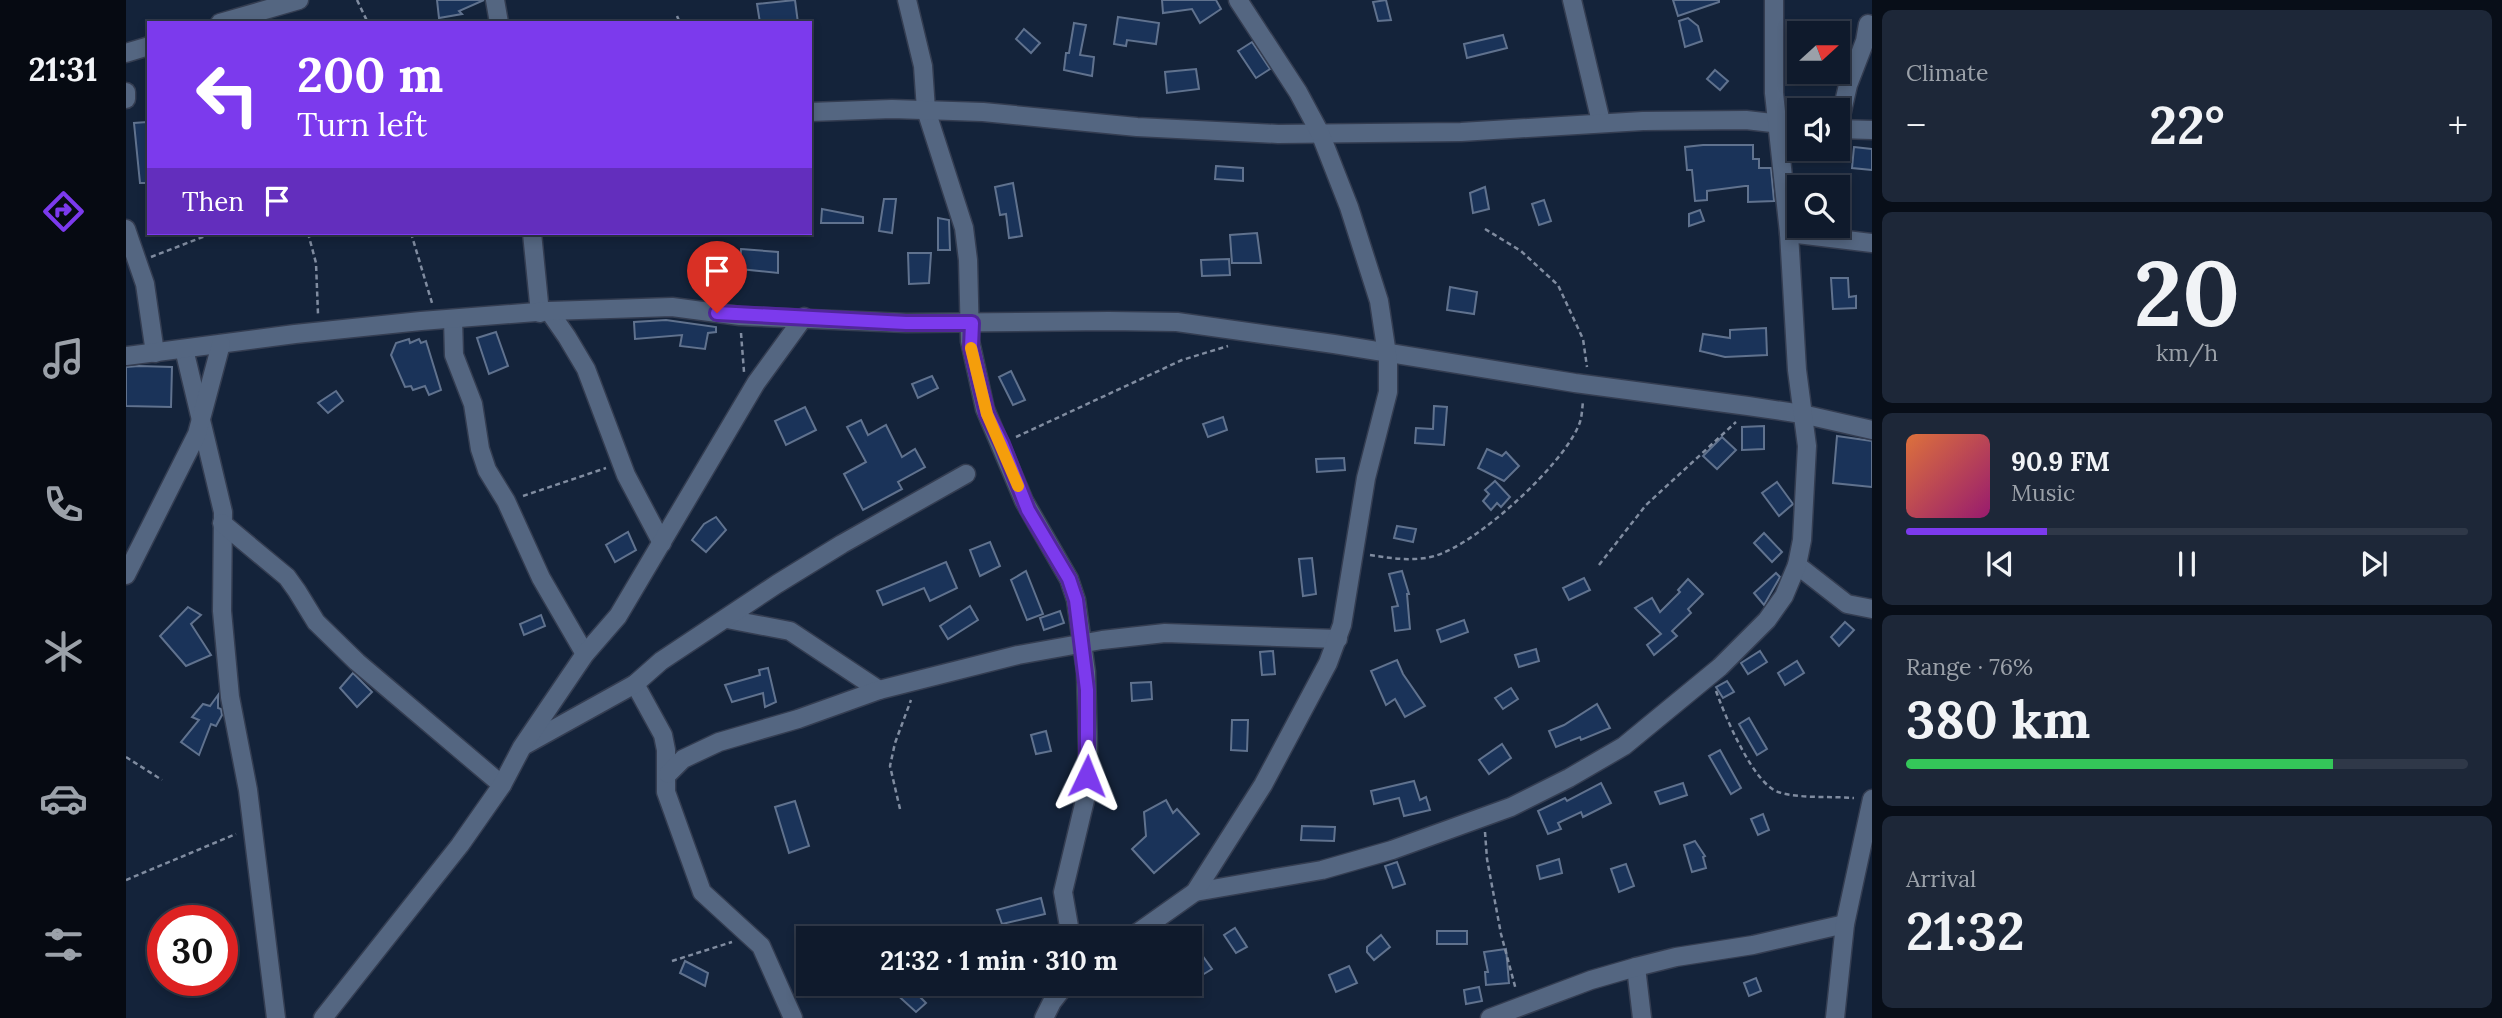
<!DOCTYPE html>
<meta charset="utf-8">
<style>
body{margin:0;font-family:Lora,serif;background:#1d2738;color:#f1f3f6;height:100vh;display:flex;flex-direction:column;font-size:26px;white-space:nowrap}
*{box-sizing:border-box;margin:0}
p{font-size:23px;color:#9ba1a9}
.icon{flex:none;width:38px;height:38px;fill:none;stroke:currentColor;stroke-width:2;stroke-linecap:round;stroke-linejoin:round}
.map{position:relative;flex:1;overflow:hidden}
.panel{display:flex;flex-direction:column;gap:10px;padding:10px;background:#080e18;width:630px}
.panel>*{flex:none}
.hud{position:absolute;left:21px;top:21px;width:665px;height:214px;border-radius:0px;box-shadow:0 4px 10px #0003,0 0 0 2px #2f3848;background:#7c3aed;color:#fff;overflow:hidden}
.needle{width:46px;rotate:69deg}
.controls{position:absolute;left:1661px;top:21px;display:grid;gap:14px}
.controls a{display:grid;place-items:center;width:63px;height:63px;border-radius:0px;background:#0f1a2c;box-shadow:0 4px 10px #0003,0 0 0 2px #2f3848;font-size:35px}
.speed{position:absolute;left:21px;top:905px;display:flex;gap:14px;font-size:35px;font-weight:700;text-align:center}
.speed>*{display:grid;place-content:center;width:91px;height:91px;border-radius:50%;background:#0f1a2c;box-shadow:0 4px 10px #0003,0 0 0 2px #2f3848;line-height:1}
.speed .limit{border:10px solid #d22;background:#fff;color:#111}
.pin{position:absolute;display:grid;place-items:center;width:60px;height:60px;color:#fff;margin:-72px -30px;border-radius:50% 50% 50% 0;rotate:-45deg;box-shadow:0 0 7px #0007}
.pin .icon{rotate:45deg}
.me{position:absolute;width:77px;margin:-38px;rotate:2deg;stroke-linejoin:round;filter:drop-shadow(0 0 5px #0008)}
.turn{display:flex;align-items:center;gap:24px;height:147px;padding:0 35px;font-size:32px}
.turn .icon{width:91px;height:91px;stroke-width:2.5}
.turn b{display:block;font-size:49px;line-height:60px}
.then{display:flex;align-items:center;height:66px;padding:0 35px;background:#0003;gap:14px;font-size:26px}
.big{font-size:52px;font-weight:700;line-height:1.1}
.panel .tile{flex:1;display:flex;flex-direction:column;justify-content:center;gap:10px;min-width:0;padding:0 24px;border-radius:10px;background:#1d2738}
.panel .dial{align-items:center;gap:0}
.dial b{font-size:91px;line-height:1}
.song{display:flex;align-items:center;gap:21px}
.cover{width:84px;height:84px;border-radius:10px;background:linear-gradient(135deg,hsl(20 70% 55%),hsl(320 70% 35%))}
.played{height:7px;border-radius:4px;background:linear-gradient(90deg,#7c3aed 25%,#2f3848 25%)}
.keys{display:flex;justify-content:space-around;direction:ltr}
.heat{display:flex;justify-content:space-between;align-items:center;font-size:38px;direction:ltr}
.charge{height:10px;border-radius:5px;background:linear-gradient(90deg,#34c759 76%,#2f3848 0)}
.trip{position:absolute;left:670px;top:926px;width:406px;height:70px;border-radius:0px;background:#0f1a2c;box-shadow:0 4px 10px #0003,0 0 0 2px #2f3848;font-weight:700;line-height:70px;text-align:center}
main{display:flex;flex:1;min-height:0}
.dock{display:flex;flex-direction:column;width:126px;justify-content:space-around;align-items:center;background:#060a12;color:#9ba1a9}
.dock .icon{width:49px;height:49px}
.dock .selected{color:#7c3aed}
.dock b{font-size:32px;color:#f1f3f6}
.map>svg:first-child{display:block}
</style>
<main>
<nav class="dock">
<b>21:31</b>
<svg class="icon selected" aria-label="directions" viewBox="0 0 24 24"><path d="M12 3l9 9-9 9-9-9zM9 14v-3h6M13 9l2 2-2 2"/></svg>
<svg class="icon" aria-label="music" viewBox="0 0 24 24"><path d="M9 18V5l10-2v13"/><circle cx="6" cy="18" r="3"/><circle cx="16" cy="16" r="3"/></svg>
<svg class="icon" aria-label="phone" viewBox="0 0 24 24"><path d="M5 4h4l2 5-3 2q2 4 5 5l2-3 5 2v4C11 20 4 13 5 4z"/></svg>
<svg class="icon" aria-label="climate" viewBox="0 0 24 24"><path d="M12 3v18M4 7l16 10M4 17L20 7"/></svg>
<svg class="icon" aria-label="car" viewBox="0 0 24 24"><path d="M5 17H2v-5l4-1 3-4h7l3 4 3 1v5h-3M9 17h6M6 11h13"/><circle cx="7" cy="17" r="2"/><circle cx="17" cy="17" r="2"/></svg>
<svg class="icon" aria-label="filters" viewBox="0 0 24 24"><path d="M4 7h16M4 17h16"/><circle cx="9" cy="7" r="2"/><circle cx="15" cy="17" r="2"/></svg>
</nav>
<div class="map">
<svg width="1746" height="1018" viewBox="0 0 1746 1018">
<rect width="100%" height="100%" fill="#14233a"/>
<g fill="#1a3359" stroke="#60728e" stroke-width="2">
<polygon points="311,0 358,0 333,11 336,14 313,18"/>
<polygon points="669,0 672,23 634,23 631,4"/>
<polygon points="1036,0 1090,0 1095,9 1074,23 1066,9 1037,13"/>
<polygon points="1260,0 1265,20 1252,21 1247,2"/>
<polygon points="1547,0 1593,0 1593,2 1552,16"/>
<polygon points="992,17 1033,23 1030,44 1001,40 1000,46 988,44"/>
<polygon points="1562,18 1572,26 1576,41 1559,47 1553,21"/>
<polygon points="948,23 960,25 954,55 968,57 966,76 938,70 940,53 943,53"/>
<polygon points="898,29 914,43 905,53 890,39"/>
<polygon points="1377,35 1381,48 1341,58 1338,44"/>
<polygon points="1126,42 1144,69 1130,78 1112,51"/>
<polygon points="1070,69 1073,89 1041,93 1039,72"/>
<polygon points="1589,70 1602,81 1594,90 1581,79"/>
<polygon points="21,122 23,183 14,183 8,123"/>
<polygon points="1577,145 1627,145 1627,159 1633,159 1633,168 1645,168 1648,201 1622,202 1622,186 1619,186 1581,191 1581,200 1569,201 1566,170 1561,170 1559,147"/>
<polygon points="1728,147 1746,149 1746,170 1726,168"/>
<polygon points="1090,166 1117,168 1117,181 1089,179"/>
<polygon points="887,183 896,236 883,238 880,214 874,215 869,187"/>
<polygon points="1359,187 1363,209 1347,213 1344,193"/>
<polygon points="758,199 770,199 766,233 753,231"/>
<polygon points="1418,200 1425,221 1413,225 1406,204"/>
<polygon points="696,209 737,217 737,223 695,223"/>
<polygon points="1574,210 1578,221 1563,226 1563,214"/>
<polygon points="812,218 823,220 824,250 812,250"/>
<polygon points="1131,233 1135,263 1106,263 1104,235"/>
<polygon points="615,249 652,252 652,273 614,269"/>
<polygon points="782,253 805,253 803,283 783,284"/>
<polygon points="1103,259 1104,275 1076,276 1075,260"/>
<polygon points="1705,278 1722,278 1723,297 1730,296 1730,308 1707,309"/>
<polygon points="1324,287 1351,292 1348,314 1321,310"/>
<polygon points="540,320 590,327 590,332 582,333 579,349 554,346 556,335 509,339 508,322"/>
<polygon points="1640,328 1641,355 1599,357 1574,351 1577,334 1604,338 1604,330"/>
<polygon points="370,332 382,366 363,374 351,338"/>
<polygon points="283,339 284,343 293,339 295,343 300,341 315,390 303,395 299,386 287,390 285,386 279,387 265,355 270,343"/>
<polygon points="13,366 46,367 45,407 0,406 0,367"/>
<polygon points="885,371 899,400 887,405 873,377"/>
<polygon points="806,376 812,388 792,398 786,384"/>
<polygon points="210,391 217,401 202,413 192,403"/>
<polygon points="1308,406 1321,407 1318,445 1289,443 1290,428 1307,429"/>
<polygon points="679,407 690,430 660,445 649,421"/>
<polygon points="1097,417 1101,430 1082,437 1077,424"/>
<polygon points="735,420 742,435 760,425 776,457 789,449 799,467 772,482 776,489 737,510 718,474 740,462 721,427"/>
<polygon points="1638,426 1638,449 1616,450 1616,427"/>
<polygon points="1711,436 1746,441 1746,487 1707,483"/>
<polygon points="1596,437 1610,450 1591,469 1577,456"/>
<polygon points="1361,449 1376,456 1380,452 1393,466 1378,481 1352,468"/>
<polygon points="1218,458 1219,470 1191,472 1190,459"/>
<polygon points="1369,481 1384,497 1375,507 1371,503 1365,510 1357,501 1363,494 1359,490"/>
<polygon points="1651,482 1667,504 1653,516 1636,493"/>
<polygon points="590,517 600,530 580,552 566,540 578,524"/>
<polygon points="1271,526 1290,529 1287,542 1268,538"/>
<polygon points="502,532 510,550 489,562 480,545"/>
<polygon points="1638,533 1656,552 1646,562 1628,543"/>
<polygon points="864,542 874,566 854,576 844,550"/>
<polygon points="1186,558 1190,594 1177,596 1173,559"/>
<polygon points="820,562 831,588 804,601 798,588 757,605 751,591"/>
<polygon points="900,571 917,614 901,620 885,580"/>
<polygon points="1276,571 1283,594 1281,594 1284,629 1269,631 1266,607 1272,606 1263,574"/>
<polygon points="1650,573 1654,577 1638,605 1628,593"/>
<polygon points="1458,578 1464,590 1443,600 1437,588"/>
<polygon points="1562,579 1577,594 1562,609 1565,613 1546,631 1551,636 1528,655 1521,645 1535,634 1509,608 1526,598 1534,612 1554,592 1552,590"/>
<polygon points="844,606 852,620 822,639 814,626"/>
<polygon points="62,607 75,615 65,624 85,655 60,666 34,636"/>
<polygon points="934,611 938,623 918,630 914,618"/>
<polygon points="415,615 419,626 398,635 394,624"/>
<polygon points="1338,620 1342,632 1315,642 1311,630"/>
<polygon points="1719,622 1728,630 1713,646 1705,637"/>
<polygon points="1410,649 1413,661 1393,667 1389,655"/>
<polygon points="1147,651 1149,674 1136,675 1134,652"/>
<polygon points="1634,651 1641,662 1622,674 1615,663"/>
<polygon points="1271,660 1277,674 1299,706 1279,717 1269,699 1260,705 1245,671"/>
<polygon points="1671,661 1678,673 1659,685 1652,673"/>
<polygon points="642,668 650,702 639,707 637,693 606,702 599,685 634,675 633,670"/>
<polygon points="227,673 246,692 231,707 214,688"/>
<polygon points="1601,681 1608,692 1597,698 1590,687"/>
<polygon points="1025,682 1026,699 1006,701 1005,683"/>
<polygon points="1385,688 1392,699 1377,709 1369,698"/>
<polygon points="92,695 92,708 95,709 96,715 90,726 85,724 73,755 55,742 73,720 66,717 77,704 84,706"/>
<polygon points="1471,704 1484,728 1455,740 1454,737 1430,747 1423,731 1438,725"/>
<polygon points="1623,718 1641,749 1631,755 1613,724"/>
<polygon points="1106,720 1122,720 1121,751 1105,750"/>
<polygon points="920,731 925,751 910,754 905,735"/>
<polygon points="1376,744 1385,758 1363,774 1353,760"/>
<polygon points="1594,750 1615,788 1605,794 1583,756"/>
<polygon points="1288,781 1294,800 1300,797 1304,810 1278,816 1273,798 1248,804 1245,791"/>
<polygon points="1475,783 1485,803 1457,817 1455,812 1432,823 1435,829 1422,834 1412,811 1439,798 1441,801"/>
<polygon points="1557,783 1561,795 1534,804 1529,792"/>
<polygon points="1040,800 1047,813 1051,809 1073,834 1028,873 1006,849 1020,836 1018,812"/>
<polygon points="669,801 683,846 663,853 649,807"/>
<polygon points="1637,814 1643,830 1632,835 1625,819"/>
<polygon points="1176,826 1209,827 1208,841 1175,840"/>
<polygon points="1569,841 1579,856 1577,857 1580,868 1566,872 1558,845"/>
<polygon points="1433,859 1436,873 1414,879 1411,866"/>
<polygon points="1271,862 1279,884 1267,888 1259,866"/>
<polygon points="1500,864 1508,886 1493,892 1485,869"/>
<polygon points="915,898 919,914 876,924 871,910"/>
<polygon points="1109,928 1121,947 1110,953 1098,935"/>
<rect x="1311" y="931" width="30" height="13"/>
<polygon points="1255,935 1264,947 1248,960 1241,952 1241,947"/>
<polygon points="1380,949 1383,983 1360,985 1359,972 1362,972 1358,952"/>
<polygon points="1076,955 1086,969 1073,977 1064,964"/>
<polygon points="559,961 582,973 579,986 554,973"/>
<polygon points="1223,966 1231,983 1210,992 1203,975"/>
<polygon points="1630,978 1635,991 1623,996 1618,983"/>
<polygon points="775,984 781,984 800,1003 790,1012 767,991"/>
<polygon points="1353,987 1356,1001 1340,1004 1338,990"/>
</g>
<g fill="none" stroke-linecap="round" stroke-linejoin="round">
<g stroke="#343d51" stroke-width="21">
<g id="minor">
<polyline points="369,0 373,23"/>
<polyline points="781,0 797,66 800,110 838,228 842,260 844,341 859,409 898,501 943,579 950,600 960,672 962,752 959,800 937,892 945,938"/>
<polyline points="1446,0 1475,122"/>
<polyline points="94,23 173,0"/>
<polyline points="0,53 23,46"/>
<polyline points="0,92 0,99"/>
<polyline points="684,112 766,109 857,112 1011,127 1152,134 1335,132 1517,121 1620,120 1673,126"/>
<polyline points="1712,129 1722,85 1739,41 1742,24"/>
<polyline points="1712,129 1746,130"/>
<polyline points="0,229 19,284 29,353"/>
<polyline points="406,233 414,313"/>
<polyline points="1663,233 1746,243"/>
<polyline points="423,311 441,337 460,369 500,475 536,543"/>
<polyline points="327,319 328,355 347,404 354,449 361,470 380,501 415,578 459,654"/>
<polyline points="58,349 97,512 96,611 104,697 122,790 150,1018"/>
<polyline points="0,356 169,334 295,321 423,311 546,307 614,316 780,323 983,321 1051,322 1208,344 1449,383 1622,406 1676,414 1746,430"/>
<polyline points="96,523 161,577 171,591 190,622 231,662 376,785"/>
<polyline points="1671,565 1721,604 1746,609"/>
<polyline points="0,575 71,434 95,344"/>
<polyline points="601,619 664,631 753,690"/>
<polyline points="509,684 537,735 540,750 540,792 576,892 635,946 667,1018"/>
<polyline points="399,745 509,684 535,661 651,584 716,544 840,474"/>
<polyline points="542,774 557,759 593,742 672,719 753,690 892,655 976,640 1039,633 1212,639"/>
<polyline points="1069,892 1196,870 1266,850 1385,807 1443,778 1498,746 1594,667 1641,620 1658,596 1671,565 1676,540 1681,446 1671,370 1663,233 1648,93 1648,0"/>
<polyline points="1004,938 1069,892 1137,785 1202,663 1216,625 1240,478 1262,392 1262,361 1253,301 1223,207 1194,133 1172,92 1112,0"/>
<polyline points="1510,967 1516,1018"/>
<polyline points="197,1018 334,845 376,785 396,747 459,654 492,616 630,383 678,317"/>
<polyline points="918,1018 926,1002 940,984"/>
<polyline points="1364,1018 1465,980 1510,967 1550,957 1627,945 1719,924"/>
<polyline points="1709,1018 1719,924 1746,799"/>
</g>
</g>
<g stroke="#808ca0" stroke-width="2.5" stroke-dasharray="5 3.5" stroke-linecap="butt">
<polyline points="231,0 242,23"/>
<polyline points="551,16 554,23"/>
<polyline points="1359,229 1395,251 1432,285 1457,339 1461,367"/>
<polyline points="182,233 190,263 192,314"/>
<polyline points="285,233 306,303"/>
<polyline points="25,257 87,233"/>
<polyline points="615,333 618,372"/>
<polyline points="890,437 1056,360 1102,346"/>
<polyline points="397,496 480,468"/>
<path d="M1244,555c25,4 52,8 75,-3 40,-17 115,-85 133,-125 4,-8 4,-17 5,-26"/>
<polyline points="1473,565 1520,505 1610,422"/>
<path d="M1590,691c9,25 37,92 62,101 23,7 52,4 76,6"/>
<polyline points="0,757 36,780"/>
<polyline points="774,809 764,766 769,743 785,700"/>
<polyline points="1359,832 1361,859 1375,934 1390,990"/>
<polyline points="0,880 110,834"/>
<polyline points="546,961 606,942"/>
</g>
<use href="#minor" stroke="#546681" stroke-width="18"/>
</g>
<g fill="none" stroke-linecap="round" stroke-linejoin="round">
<g stroke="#51269a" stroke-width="18">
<polyline id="route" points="591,313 780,323 846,323 845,347 861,414 876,444 902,510 943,579 950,600 961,690 961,776"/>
</g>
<use href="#route" stroke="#7c3aed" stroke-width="12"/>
<polyline stroke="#f59e0b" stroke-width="12" points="845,348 861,414 892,486"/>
</g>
</svg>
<div class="controls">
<a><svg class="needle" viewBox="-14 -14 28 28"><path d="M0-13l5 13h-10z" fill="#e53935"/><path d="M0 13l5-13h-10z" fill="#9ba1a9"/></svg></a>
<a><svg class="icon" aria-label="sound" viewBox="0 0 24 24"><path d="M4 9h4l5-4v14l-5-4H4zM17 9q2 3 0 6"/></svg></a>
<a><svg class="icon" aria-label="search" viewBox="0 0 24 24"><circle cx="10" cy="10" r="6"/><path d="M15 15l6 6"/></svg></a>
</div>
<div class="speed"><div class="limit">30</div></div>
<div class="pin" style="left:591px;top:313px;background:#d93025"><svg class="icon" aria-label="arrive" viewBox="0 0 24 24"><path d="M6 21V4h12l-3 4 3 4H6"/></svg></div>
<svg class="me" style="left:961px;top:776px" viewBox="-20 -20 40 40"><path d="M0-17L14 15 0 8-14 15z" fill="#7c3aed" stroke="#fff" stroke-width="4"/></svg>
<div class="trip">21:32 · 1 min · 310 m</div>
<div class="hud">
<div class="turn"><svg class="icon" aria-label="left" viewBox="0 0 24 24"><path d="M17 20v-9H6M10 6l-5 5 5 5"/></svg><div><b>200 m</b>Turn left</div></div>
<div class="then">Then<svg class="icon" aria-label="arrive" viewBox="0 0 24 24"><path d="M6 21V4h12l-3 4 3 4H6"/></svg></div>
</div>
</div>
<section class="panel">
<div class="tile"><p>Climate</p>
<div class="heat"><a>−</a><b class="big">22°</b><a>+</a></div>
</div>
<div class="tile dial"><b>20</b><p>km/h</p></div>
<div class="tile">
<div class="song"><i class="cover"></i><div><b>90.9 FM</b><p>Music</p></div></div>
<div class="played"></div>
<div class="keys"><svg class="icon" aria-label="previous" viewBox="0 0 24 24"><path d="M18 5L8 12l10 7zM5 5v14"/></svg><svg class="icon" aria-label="pause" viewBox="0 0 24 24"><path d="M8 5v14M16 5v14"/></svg><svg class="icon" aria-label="next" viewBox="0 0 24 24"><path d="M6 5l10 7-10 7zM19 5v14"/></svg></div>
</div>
<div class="tile"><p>Range · 76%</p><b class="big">380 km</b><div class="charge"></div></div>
<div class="tile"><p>Arrival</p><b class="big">21:32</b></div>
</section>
</main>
